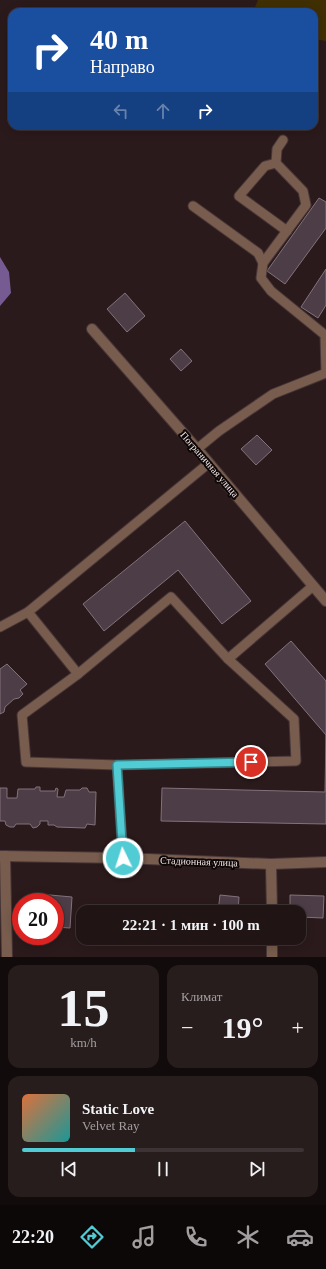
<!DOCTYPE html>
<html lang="ru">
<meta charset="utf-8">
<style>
body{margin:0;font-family:"Times New Roman",serif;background:#281d1d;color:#f1f3f6;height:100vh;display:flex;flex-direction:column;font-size:15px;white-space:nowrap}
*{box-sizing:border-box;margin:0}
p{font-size:13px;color:#a29ea0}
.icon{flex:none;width:22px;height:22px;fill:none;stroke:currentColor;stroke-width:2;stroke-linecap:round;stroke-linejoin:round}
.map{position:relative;height:957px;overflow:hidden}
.side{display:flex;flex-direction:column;gap:8px;padding:8px;background:#120b0b;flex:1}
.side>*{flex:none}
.banner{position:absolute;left:8px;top:8px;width:310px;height:122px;border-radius:12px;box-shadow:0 2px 10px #0003,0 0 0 1px #3d3334;background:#1a4fa0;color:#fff;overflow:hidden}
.speed{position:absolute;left:12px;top:893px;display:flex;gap:8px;font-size:20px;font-weight:700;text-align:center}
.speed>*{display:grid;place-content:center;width:52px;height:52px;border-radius:50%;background:#201414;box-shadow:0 2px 10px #0003,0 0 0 1px #3d3334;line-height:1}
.speed .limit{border:6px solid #d22;background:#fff;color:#111}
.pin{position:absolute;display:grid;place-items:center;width:34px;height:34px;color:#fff;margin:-17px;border:2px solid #fff;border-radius:50%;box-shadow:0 1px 4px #0007}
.me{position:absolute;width:44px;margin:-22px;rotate:356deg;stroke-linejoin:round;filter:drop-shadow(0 0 3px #0008)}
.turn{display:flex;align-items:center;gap:14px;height:84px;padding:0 16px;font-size:18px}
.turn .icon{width:52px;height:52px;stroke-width:2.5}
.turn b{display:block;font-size:28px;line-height:34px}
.lanes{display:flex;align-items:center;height:38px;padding:0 16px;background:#0003;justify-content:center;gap:20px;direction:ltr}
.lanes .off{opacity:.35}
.big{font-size:30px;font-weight:600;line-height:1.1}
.side .widget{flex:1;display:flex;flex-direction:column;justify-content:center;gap:6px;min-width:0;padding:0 14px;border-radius:12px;background:#281d1d}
.side .dial{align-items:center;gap:0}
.dial b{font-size:52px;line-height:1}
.song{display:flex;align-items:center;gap:12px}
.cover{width:48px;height:48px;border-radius:6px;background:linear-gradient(135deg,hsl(20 70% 55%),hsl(180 70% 35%))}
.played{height:4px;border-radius:2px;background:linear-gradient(90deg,#51ccd4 40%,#3d3334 40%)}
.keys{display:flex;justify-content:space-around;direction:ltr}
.heat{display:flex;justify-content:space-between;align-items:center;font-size:22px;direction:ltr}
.side .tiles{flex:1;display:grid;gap:8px;grid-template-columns:1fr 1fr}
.widget:last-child{grid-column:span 2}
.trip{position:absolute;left:76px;top:905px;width:230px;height:40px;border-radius:12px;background:#201414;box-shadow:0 2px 10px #0003,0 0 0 1px #3d3334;font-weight:600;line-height:40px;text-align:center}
.tabs{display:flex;height:64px;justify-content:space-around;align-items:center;background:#0d0808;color:#a29ea0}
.tabs .icon{width:28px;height:28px}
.tabs .current{color:#51ccd4}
.tabs b{font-size:18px;color:#f1f3f6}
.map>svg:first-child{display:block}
</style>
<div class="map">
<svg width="326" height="957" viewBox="0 0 326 957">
<rect width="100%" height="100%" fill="#2b1a1b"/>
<polygon fill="#402f03" points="258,0 326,0 326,41 314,39 314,12 253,12"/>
<polygon fill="#765b93" points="0,257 9,272 11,293 0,306"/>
<g fill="#4d3d47" stroke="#83717c">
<polygon points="319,198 326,202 326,228 285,284 267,271"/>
<polygon points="326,269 326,305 318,318 301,307"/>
<polygon points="125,293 145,316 127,332 107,309"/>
<polygon points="181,349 192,361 181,371 170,359"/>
<polygon points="257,435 272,450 256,465 241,449"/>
<polygon points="185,521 251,601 222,624 178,570 104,631 83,604"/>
<polygon points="291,641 326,681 326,824 161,821 162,788 325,792 326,735 265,664"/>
<polygon points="7,664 27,684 20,690 23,694 19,698 14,699 5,707 4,712 0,714 0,669"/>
<polygon points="36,787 40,787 40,791 55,791 56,788 58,789 57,797 64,797 66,790 80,790 82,788 87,788 89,792 96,792 95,825 87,824 85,828 57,827 54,825 48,825 48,821 40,821 40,824 37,827 33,828 30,824 16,824 14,827 10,827 6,825 5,821 0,821 0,788 7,788 7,798 17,798 18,789 35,789"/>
<polygon points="39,894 72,897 70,928 55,927 55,902 38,902"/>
<polygon points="220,895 239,897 238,912 218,912"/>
<polygon points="290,895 324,896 323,918 299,917 299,912 290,912"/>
</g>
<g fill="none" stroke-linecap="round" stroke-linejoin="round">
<g stroke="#483738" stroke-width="11">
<g id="service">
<polyline points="276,163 265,166 239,196 287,231"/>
<polyline points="193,206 258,253 263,263"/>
<polyline points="197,449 219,431 273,394 326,373 325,335 271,291 261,278 263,263 306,205 303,191 276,163 277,149 283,140"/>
<polyline points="28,612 78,674 22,715 26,762 117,765 123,858"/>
<polyline points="0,627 28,612 209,463"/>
<polyline points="78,674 171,597 228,659 313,586"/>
<polyline points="117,765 296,761 294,719 228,659"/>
</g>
</g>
<g stroke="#483738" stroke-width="12">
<g id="minor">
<polyline points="92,329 197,449 326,601"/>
<polyline points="0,856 123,858 271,864 326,862"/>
<polyline points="5,856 7,957"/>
<polyline points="271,864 272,912"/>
<polyline points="272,938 272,957"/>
</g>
</g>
<use href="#service" stroke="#785d4e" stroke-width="9"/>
<use href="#minor" stroke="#785d4e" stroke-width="10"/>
</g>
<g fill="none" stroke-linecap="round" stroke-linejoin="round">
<g stroke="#35858a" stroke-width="10">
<polyline id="route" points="123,858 117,765 251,762"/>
</g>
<use href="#route" stroke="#51ccd4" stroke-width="7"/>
</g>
<g text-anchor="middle" stroke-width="4" stroke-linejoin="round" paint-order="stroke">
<g font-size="10" fill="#f7eaea" stroke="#0e0707">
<text transform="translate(210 464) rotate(49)" y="4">Пограничная улица</text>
<text transform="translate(199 861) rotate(2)" y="4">Стадионная улица</text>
</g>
</g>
</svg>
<div class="speed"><div class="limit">20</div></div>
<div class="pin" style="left:251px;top:762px;background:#d93025"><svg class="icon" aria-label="arrive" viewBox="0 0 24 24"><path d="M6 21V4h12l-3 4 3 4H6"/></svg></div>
<svg class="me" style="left:123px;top:858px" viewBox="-20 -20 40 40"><circle r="17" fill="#51ccd4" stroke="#fff" stroke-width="3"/><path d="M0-11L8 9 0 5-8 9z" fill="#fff"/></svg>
<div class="trip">22:21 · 1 мин · 100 m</div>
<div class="banner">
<div class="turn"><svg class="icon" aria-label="right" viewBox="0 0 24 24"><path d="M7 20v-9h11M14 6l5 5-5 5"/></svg><div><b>40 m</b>Направо</div></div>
<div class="lanes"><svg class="icon off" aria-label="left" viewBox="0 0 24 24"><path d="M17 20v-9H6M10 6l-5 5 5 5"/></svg><svg class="icon off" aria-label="ahead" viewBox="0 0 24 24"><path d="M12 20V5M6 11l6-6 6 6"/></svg><svg class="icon" aria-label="right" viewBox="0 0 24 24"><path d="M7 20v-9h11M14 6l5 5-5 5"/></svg></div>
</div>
</div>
<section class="side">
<div class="tiles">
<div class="widget dial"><b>15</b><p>km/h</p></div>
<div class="widget"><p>Климат</p>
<div class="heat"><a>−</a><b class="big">19°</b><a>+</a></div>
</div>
<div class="widget">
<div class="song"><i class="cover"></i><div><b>Static Love</b><p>Velvet Ray</p></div></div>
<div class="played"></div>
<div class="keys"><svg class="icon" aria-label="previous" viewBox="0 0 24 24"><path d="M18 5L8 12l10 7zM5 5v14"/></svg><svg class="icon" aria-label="pause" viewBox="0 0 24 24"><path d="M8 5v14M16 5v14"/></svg><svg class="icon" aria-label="next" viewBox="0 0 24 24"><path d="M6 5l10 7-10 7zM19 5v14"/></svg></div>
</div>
</div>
</section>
<nav class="tabs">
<b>22:20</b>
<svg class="icon current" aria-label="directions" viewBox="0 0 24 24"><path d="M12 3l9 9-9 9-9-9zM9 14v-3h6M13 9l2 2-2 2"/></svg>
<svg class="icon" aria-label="music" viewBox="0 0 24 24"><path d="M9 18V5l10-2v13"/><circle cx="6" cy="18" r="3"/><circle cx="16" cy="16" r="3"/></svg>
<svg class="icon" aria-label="phone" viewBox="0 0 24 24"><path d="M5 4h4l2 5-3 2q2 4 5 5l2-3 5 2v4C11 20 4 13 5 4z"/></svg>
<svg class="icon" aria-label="climate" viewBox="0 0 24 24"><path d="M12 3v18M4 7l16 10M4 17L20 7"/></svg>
<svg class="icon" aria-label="car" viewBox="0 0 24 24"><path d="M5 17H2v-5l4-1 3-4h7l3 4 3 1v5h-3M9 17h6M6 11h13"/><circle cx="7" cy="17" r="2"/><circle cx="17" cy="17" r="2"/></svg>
</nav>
